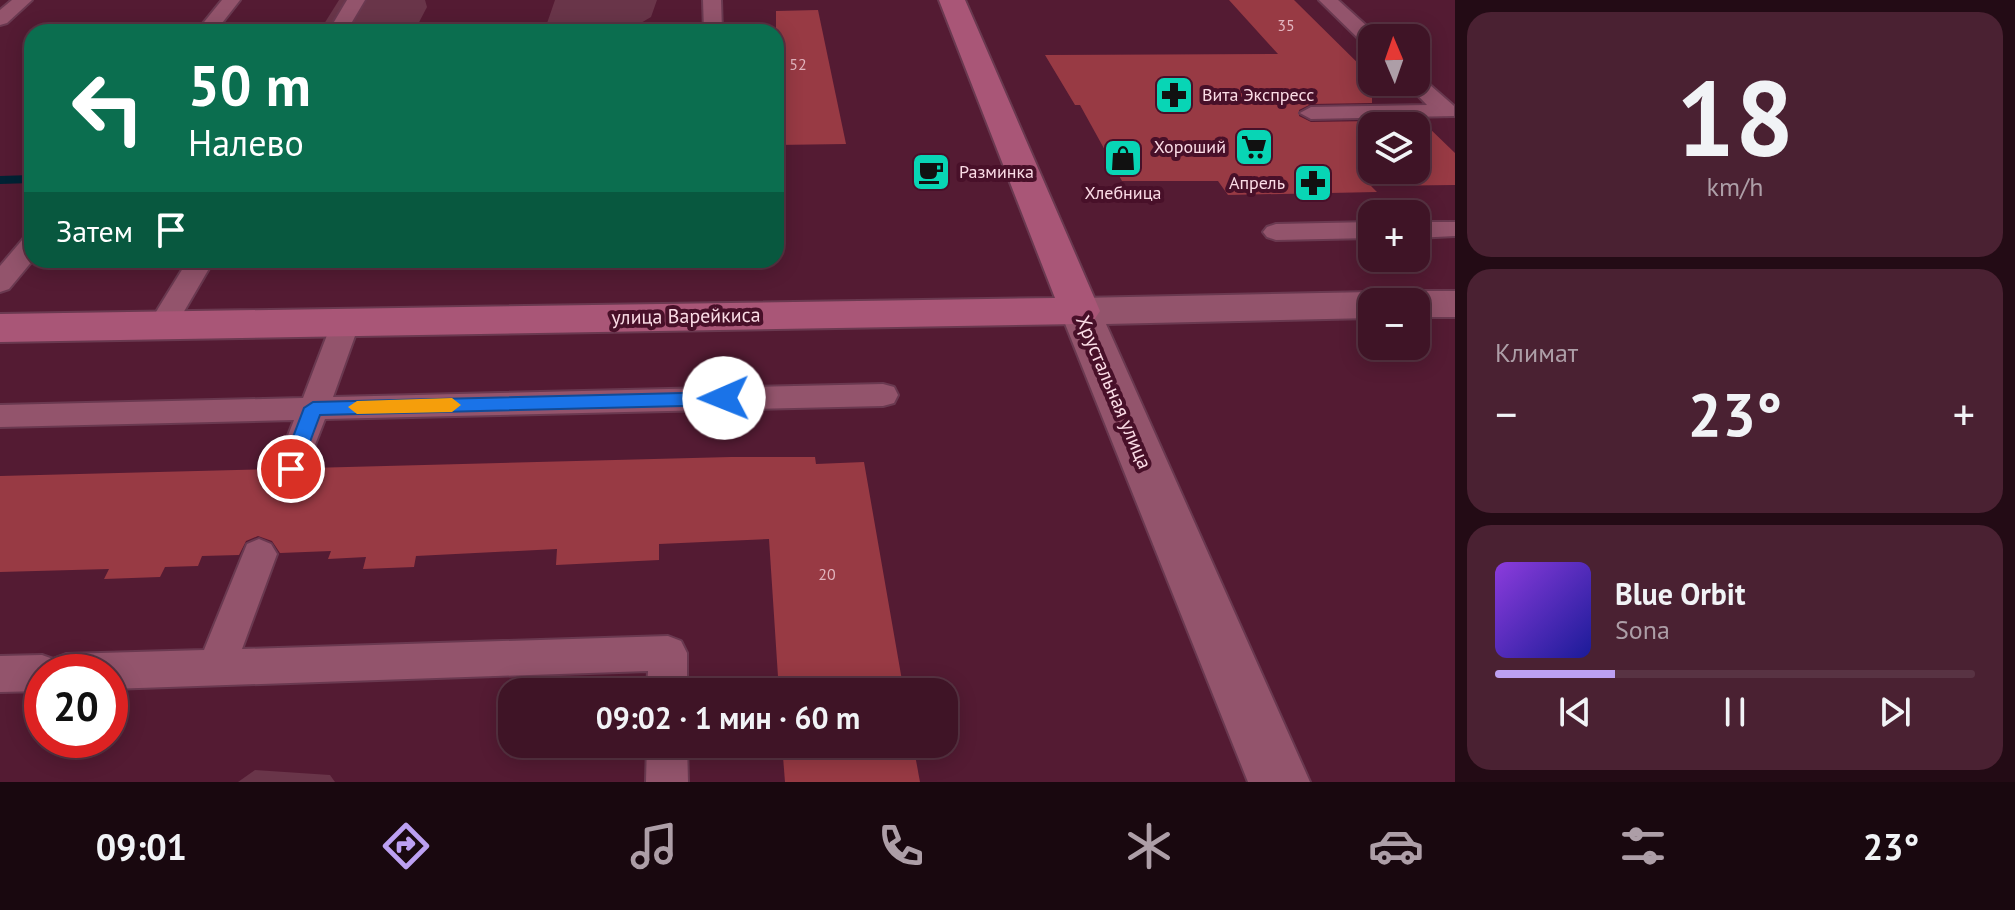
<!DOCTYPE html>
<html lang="ru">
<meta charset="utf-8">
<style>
body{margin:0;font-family:"PT Sans",sans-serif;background:#4a2132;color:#f1f3f6;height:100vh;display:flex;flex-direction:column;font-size:30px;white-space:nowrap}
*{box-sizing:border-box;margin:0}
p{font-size:26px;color:#ad9ea7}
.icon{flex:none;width:44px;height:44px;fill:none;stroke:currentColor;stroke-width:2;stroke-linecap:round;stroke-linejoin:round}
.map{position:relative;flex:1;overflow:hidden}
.panel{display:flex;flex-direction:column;gap:12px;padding:12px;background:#230b15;width:560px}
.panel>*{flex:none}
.top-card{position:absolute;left:24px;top:24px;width:760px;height:244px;border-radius:24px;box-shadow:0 4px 20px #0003,0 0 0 2px #583343;background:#0b6e4f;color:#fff;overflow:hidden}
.needle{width:52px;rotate:358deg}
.controls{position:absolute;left:1358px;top:24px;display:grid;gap:16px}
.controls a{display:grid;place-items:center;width:72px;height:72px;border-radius:16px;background:#3f1426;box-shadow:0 4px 20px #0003,0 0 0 2px #583343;font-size:40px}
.speed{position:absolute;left:24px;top:654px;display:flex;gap:16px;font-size:40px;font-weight:700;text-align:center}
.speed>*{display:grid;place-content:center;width:104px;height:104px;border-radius:50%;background:#3f1426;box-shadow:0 4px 20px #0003,0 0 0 2px #583343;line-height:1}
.speed .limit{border:12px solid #d22;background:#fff;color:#111}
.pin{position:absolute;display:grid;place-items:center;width:68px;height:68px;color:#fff;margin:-34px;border:4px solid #fff;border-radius:50%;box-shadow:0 2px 8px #0007}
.me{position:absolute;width:88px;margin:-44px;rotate:269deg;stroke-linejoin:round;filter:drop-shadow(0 0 6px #0008)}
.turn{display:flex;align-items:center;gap:28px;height:168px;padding:0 32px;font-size:36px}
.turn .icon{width:104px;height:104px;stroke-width:2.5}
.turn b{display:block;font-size:56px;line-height:68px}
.then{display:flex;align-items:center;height:76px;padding:0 32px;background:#0003;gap:16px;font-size:30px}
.big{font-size:60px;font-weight:700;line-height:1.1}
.panel .widget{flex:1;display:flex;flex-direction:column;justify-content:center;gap:12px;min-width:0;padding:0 28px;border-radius:24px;background:#4a2132}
.panel .dial{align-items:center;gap:0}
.dial b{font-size:104px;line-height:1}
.song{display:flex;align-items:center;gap:24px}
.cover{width:96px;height:96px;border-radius:12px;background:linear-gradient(135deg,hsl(270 70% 55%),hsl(240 70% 35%))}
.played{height:8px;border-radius:4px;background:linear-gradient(90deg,#bca0f2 25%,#583343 25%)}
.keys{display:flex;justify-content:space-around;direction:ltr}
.heat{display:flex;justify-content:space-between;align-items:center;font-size:44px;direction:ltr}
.trip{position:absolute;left:498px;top:678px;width:460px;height:80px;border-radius:24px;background:#3f1426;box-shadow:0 4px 20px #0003,0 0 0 2px #583343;font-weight:700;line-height:80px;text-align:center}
.menu{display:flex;height:128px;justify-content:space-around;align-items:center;background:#19080f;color:#ad9ea7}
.menu .icon{width:56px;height:56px}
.menu .current{color:#bca0f2}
.menu b{font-size:36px;color:#f1f3f6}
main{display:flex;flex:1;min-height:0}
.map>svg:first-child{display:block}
</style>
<main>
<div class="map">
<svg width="1455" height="782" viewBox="0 0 1455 782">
<rect width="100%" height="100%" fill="#541b33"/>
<g fill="#693549">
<polygon points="339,0 425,0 427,7 414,32 319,32"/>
<polygon points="555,0 657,0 651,17 634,27 637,32 544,32"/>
<polygon points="255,770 330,775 335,782 238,782"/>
</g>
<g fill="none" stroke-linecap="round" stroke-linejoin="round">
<polygon fill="#012234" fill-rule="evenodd" points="32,175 32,183 0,184 0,176"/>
</g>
<g fill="#983a44" fill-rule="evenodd">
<path d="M1229,0h65l78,77v26l-61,1 -12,6v6l12,6 61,-1v5l54,-1 29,28v32l-84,1 6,6 -149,3 -10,-14h-96l-42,-76h-5l-30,-50 233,-1zM1372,126h44v44h-44z"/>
<polygon points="818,10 846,144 776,145 776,11"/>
<polygon points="731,457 815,457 816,464 864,462 904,692 779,692 769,539 659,544 659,560 556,565 557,549 416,556 414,567 363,569 366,557 328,559 331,551 280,553 272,541 258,536 246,541 239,555 202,556 198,566 165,567 160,577 104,579 109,569 0,572 0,476 272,469 279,481 292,485 305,479 309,468"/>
<polygon points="782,744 913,744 920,782 785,782"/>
</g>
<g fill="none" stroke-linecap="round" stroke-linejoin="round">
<g stroke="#6a3950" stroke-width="4">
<g id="service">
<polygon points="12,0 32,0 7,23 0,25 0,10"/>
<polygon points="222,0 240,0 215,32 196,32"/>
<polygon points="347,0 365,0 346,32 328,32"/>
<polygon points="703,0 721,0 722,32 704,32"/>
<polygon points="1319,0 1338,0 1380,38 1372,38 1372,47 1365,45"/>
<polygon points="1416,76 1422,78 1454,106 1454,116 1311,119 1300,113 1311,107 1427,105 1405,82 1416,82"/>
<polygon points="1372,222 1372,238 1276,240 1267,237 1263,232 1267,227 1276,224"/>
<polygon points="1416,222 1455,222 1455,236 1416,238"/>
<polygon points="32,236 33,260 9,289 0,292 0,266 23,239"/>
<polygon points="188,260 214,260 172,332 162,334 152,332 148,325"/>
<polygon points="346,313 356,315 360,322 333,397 883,384 894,387 898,395 894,403 883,406 325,419 302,478 291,482 280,478 275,469 294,420 0,427 0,405 303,398 332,322 336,315"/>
<polygon points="259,539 271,544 277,554 242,649 668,636 681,641 687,653 687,692 647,692 648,671 110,689 110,672 42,672 42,691 0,692 0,656 42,655 53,659 66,654 204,650 247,544"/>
<polygon points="647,744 687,744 688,782 646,782"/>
</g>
</g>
<g stroke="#6a3950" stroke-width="4">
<g id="tertiary">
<polygon points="1416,291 1455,291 1455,317 1416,317 1416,302 1397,302 1402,295"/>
<polygon points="1372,292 1386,296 1390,302 1372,302 1372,318 1106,324 1310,782 1248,782 1060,311 1066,302 1080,298"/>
</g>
</g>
<g stroke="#6a3950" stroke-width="4">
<polygon id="secondary" points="939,0 965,0 1100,311 1094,320 1080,324 0,342 0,314 1055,298"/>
</g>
<use href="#service" fill="#93546c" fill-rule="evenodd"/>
<use href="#tertiary" fill="#93546c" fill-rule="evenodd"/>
<use href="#secondary" fill="#a95677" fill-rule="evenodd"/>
</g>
<polygon fill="#1a73e8" stroke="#114b97" stroke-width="2" points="724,392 734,398 724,405 320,415 298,474 284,474 281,469 304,408 313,402"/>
<polygon fill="#f59e0b" points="452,398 461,405 452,412 357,414 348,407 357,401"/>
<defs>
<g id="pharmacy-square" transform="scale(2)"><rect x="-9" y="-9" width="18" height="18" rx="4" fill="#08d5b5" stroke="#481029"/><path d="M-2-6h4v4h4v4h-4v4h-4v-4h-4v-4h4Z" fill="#111"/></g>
<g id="supermarket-square" transform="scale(2)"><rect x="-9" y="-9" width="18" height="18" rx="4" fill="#08d5b5" stroke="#481029"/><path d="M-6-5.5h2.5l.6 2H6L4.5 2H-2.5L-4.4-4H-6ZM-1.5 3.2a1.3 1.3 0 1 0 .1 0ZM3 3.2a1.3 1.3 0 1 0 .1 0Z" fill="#111"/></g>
<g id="shop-square" transform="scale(2)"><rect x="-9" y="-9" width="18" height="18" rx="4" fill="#08d5b5" stroke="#481029"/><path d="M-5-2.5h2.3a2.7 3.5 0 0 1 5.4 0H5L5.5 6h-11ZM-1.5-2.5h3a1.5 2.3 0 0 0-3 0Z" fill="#111"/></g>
<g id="cafe-square" transform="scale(2)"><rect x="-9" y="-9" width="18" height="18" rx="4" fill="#08d5b5" stroke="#481029"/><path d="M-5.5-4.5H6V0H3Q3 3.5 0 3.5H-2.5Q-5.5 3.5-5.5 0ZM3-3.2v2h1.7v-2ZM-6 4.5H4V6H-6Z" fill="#111"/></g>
</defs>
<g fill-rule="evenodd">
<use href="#pharmacy-square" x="1174" y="95"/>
<use href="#supermarket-square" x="1254" y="147"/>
<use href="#shop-square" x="1123" y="158"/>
<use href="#cafe-square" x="931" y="172"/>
<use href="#pharmacy-square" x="1313" y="183"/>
</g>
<g text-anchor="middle" stroke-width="8" stroke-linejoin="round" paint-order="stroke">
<g font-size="16" fill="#e2b4be">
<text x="1286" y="31">35</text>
<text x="798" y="70">52</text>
<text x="827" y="580">20</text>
</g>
<g font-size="18" fill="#fbdce6" stroke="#481029" text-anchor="start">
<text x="1202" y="101">Вита Экспресс</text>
<text x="1226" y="153" text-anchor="end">Хороший</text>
<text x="959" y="178">Разминка</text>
<text x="1285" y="189" text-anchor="end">Апрель</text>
<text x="1123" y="199" text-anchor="middle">Хлебница</text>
</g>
<g font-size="20" fill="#fbdce6" stroke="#481029">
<text transform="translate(686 316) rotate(-1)" y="7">улица Варейкиса</text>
<text transform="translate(1114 392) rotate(67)" y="7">Хрустальная улица</text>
</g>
</g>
</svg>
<div class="controls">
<a><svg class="needle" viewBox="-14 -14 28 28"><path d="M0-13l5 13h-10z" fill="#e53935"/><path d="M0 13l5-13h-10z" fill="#ad9ea7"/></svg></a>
<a><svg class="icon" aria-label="layers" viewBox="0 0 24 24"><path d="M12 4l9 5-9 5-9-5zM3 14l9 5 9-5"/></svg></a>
<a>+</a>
<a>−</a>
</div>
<div class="speed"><div class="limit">20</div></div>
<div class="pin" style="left:291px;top:469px;background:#d93025"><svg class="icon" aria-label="arrive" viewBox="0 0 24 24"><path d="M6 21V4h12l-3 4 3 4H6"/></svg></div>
<svg class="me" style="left:724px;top:398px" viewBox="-20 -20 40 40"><circle r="19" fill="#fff"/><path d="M0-13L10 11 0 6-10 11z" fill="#1a73e8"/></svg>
<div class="trip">09:02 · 1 мин · 60 m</div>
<div class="top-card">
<div class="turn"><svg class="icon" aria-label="left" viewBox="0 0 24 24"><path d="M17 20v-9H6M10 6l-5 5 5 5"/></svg><div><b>50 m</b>Налево</div></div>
<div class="then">Затем<svg class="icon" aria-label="arrive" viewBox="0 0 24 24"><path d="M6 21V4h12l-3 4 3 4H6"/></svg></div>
</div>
</div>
<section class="panel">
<div class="widget dial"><b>18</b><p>km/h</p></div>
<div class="widget"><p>Климат</p>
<div class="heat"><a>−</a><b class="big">23°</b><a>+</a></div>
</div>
<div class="widget">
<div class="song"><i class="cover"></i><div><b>Blue Orbit</b><p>Sona</p></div></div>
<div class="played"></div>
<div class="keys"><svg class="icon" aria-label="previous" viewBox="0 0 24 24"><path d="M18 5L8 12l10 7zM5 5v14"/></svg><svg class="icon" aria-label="pause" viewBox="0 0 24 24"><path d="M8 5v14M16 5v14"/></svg><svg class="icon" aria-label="next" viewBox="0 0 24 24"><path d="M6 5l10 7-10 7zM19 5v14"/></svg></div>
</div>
</section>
</main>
<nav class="menu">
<b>09:01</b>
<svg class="icon current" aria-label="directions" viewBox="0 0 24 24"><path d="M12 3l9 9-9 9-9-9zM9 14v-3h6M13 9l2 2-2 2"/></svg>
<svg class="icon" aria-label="music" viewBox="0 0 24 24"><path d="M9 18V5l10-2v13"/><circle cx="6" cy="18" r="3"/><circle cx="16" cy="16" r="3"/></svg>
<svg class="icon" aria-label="phone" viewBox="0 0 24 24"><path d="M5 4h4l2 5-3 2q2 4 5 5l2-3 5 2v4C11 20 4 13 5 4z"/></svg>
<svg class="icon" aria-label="climate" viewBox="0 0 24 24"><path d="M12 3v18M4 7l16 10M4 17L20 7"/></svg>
<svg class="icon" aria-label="car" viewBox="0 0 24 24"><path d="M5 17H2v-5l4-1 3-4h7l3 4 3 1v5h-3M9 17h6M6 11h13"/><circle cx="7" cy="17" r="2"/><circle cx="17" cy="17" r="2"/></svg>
<svg class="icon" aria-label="filters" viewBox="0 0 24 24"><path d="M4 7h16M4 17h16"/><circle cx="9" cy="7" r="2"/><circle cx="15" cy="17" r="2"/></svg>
<b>23°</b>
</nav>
